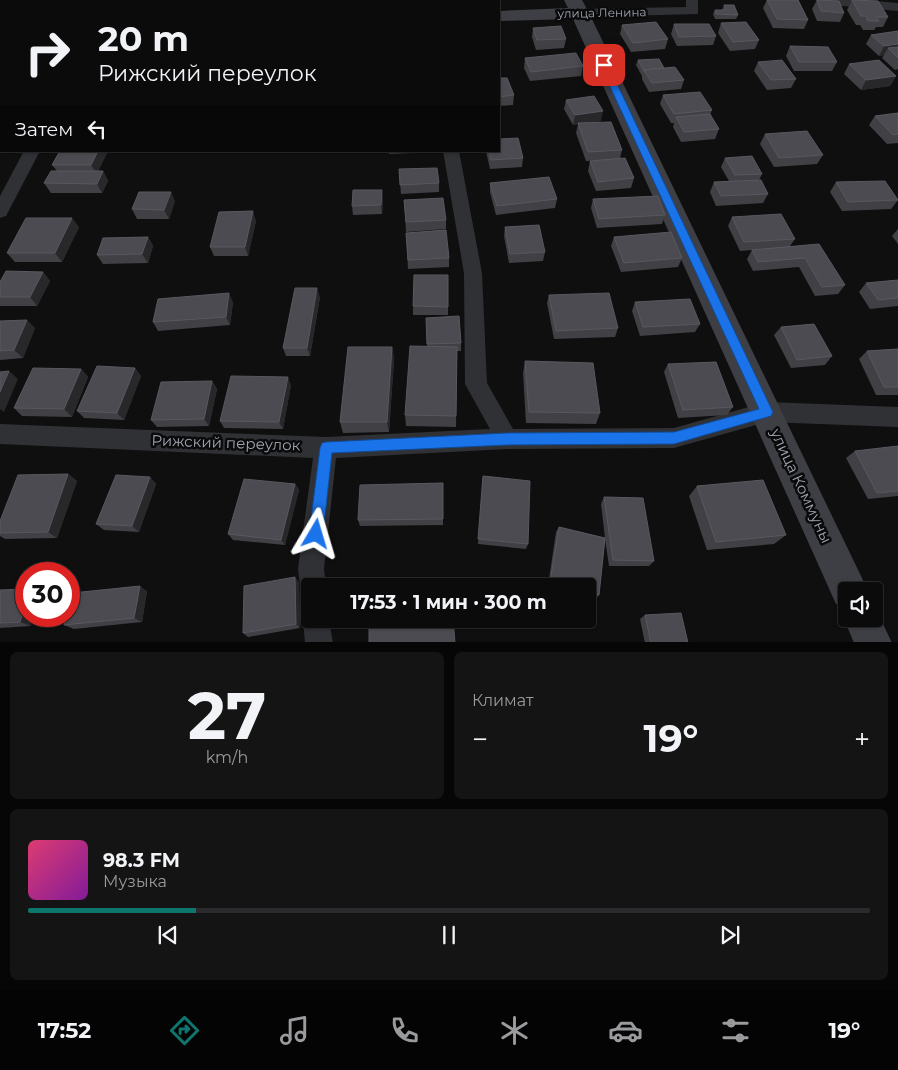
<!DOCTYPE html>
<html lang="ru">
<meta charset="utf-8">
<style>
body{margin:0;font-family:Montserrat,sans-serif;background:#141415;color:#f1f3f6;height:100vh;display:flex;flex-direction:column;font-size:19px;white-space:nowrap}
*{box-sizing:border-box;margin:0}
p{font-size:16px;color:#9a9b9d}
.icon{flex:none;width:28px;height:28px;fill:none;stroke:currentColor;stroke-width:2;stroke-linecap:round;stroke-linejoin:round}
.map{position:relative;height:642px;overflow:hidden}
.details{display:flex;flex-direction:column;gap:10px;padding:10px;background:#060607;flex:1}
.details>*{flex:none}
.banner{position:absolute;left:0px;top:0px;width:500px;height:152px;box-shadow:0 1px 4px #0004,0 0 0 1px #2b2b2d;background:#0b0b0c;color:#f1f3f6;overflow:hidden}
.buttons{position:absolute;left:838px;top:582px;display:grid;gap:10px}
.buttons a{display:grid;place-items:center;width:45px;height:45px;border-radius:5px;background:#0b0b0c;box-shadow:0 1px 4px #0004,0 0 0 1px #2b2b2d;font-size:25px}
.speed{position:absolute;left:15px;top:562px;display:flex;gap:10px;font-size:25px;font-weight:700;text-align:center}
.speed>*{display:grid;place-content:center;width:65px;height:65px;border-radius:50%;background:#0b0b0c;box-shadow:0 1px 4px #0004,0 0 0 1px #2b2b2d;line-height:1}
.speed .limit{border:8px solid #d22;background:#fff;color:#111}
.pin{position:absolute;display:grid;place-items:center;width:42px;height:42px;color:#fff;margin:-21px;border-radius:10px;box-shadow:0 2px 8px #0006}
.me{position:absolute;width:55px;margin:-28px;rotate:7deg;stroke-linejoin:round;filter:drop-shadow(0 0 4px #0008)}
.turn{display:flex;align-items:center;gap:18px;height:105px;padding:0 15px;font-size:22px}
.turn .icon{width:65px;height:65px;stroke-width:2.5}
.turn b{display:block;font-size:35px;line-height:42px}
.then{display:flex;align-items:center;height:48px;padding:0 15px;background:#0003;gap:10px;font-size:19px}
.big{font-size:38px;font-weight:700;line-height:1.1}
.details .card{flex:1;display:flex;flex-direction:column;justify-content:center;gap:8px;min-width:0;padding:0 18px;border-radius:8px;background:#141415}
.details .dial{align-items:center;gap:0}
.dial b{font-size:65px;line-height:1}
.song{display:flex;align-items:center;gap:15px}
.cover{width:60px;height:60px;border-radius:8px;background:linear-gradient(135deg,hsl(340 70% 55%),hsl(290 70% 35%))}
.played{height:5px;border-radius:2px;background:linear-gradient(90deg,#0f766e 20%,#2b2b2d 20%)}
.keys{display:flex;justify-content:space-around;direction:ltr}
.heat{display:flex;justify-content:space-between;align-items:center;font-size:28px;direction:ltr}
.details .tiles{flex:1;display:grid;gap:10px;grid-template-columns:1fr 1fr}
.card:last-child{grid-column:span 2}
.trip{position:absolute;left:301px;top:578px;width:295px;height:50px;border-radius:5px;background:#0b0b0c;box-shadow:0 1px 4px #0004,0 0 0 1px #2b2b2d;font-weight:700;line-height:50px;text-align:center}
.tabs{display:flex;height:80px;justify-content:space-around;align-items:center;background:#040405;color:#9a9b9d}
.tabs .icon{width:35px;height:35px}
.tabs .selected{color:#0f766e}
.tabs b{font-size:22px;color:#f1f3f6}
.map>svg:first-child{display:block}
</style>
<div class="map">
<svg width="898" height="643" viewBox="0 0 898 643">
<rect width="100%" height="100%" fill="#0f0f10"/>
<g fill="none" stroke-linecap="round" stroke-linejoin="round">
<g fill="#303135" fill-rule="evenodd">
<rect x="103" y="0" width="12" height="1"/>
<polygon points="418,0 431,0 431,1 419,1"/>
<polygon points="686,0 698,0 698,14 580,17 574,13 580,9 686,7"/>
<polygon points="815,0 863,0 898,3 898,11 821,4"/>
<polygon points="24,151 40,151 6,216 0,218 0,196"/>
<polygon points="443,151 459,151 482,273 487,383 513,429 674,428 767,402 898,407 898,427 767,422 674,448 507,449 336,458 324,569 326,586 310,586 310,598 304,595 300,586 298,569 313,458 0,444 0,424 326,437 490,429 465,384 464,273"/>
<polygon points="310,608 310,619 329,619 333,643 305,643 303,619 307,610"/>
</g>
<g fill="#3e3f45" fill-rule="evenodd">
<polygon points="427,0 475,0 426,1"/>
<polygon points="564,0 582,0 589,13 862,578 867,591 846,591 846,608 836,604 573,19 499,21 499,11 568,8"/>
<rect x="0" y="9" width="1" height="10"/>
<polygon points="0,29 1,30 1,41 0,41"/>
<polygon points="874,605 892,643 854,643 844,619 846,612 846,619 874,619"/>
</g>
</g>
<g fill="#404045">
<polygon points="35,0 68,0 67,1 35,1"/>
<polygon points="125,0 168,0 167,1 126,1"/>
<rect x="224" y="0" width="24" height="1"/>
<rect x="262" y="0" width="28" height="1"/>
<rect x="307" y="0" width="28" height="1"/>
<rect x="352" y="0" width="24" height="1"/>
<polygon points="767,0 798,0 808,20 804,29 773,28 763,8"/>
<polygon points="817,0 844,13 840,22 817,21 812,9"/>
<polygon points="852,0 888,17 883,27 876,27 874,30 863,30 860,25 856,25 847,10"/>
<polygon points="724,5 738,15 736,19 715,19 713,14 715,10 722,10"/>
<polygon points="721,23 759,40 755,49 730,51 718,33"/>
<polygon points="674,24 716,36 713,45 677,46 671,34"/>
<polygon points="622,25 668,39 665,49 631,52 620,34"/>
<polygon points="533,28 566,39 564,48 536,50 532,37"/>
<polygon points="898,31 898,69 895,70 882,58 884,55 879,56 866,44 871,35"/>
<polygon points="790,46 837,62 832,71 794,71 786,56"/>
<polygon points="1,55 1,71 0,69 0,57"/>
<polygon points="525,58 583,66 581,76 530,81 524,68"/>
<polygon points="638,60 664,68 684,80 681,89 649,92 642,79 642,76 636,65"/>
<polygon points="758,62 796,79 791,88 767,90 754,71"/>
<polygon points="849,64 896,76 890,86 861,90 844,74"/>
<polygon points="499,78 514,95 513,105 499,106"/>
<polygon points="663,95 712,110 710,115 719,129 715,139 681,142 673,127 674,123 671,123 660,104"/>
<polygon points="566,100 601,121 584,123 622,150 620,159 634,178 631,188 596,191 588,171 590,161 603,160 586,161 576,133 578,124 573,125 564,109"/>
<polygon points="898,113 898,143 887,144 869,125 875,116"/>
<polygon points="765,134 823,155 817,164 774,167 760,144"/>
<polygon points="60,151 108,151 98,171 103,171 108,181 102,193 51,193 44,183 57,171 52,165"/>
<polygon points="389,151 435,151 435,152 389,154"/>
<polygon points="486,151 499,151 523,158 522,167 490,169"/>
<polygon points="725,158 762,174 759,180 768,194 763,203 716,206 710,192 714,182 729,181 721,167"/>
<polygon points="399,169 439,183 439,192 401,194"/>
<polygon points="836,182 898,200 891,209 842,211 830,192"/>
<polygon points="490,183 557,199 555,208 496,215 490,192"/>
<polygon points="383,199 382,214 353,215 352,206"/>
<polygon points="593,199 665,215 662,224 597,228 591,208"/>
<polygon points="404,200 446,220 446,229 406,232"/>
<polygon points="175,201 169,219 137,219 132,209"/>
<polygon points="732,217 795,239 790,246 845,285 838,294 815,296 799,267 753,271 747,259 752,250 740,251 728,226"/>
<polygon points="256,221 248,256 214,256 210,247"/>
<polygon points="79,227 62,262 15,262 7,253"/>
<polygon points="505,227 545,252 543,261 509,263 504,236"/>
<polygon points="898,229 898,244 892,236"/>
<polygon points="406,233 449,258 449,267 408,269"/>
<polygon points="148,237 153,246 148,263 103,264 97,255"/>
<polygon points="614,237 682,258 678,267 621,272 611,246"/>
<polygon points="43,272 50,281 37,306 0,306 0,282"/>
<polygon points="448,275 448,315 413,315 413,306"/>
<polygon points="898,280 898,306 870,309 859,292 866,283"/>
<polygon points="549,295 618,328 615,337 554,339 547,303"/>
<polygon points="320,297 310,356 286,356 283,348"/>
<polygon points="233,302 230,325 158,331 153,322"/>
<polygon points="635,302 700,324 695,332 640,336 632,311"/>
<polygon points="426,318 461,343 461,351 457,351 456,427 406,426 405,415 427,347"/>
<polygon points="0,321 35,328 23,358 0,360"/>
<polygon points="781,327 832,356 825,365 791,368 774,335"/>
<polygon points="392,347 394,359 389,432 343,433 340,422"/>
<polygon points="898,349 898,395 876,395 859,359 867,351"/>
<polygon points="525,361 600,413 596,424 526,423 523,373"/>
<polygon points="668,364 733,407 727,415 678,418 664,372"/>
<polygon points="135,368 141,376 124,420 84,418 77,411"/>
<polygon points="81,369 88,377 72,417 22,416 14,408"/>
<polygon points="212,381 217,389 209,426 157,427 151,420"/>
<polygon points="291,385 283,429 224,428 220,421"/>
<polygon points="898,446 898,496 868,499 846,458 855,451"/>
<polygon points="68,474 77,481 57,538 5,539 0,536 0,521"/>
<polygon points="483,476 528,544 526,549 478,544"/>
<polygon points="150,477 156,484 139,532 104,530 96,524"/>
<polygon points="443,483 443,525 360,526 358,520"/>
<polygon points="295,484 299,490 285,545 233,540 228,534"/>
<polygon points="697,486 786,535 774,544 707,550 689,496"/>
<polygon points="604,497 654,561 649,566 609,566 605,539 599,595 595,600 588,598 588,586 548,586 556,532 559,527 605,538 601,504"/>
<polygon points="299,582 300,628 248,637 243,633"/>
<polygon points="0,590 31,626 0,628"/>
<polygon points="147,591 142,622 74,629 64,625"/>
<polygon points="645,615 688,643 645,643 640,619"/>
</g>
<g fill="#28282b">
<polygon points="58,0 68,0 67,1 59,1"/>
<polygon points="898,44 898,53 888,48 884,55 879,56 884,46"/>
<polygon points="896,76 890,86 861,90 866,80"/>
<polygon points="1,80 1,99 0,101 0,82"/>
<polygon points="603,111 601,121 573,125 575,115"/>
<polygon points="98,151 108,151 97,174 91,165"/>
<polygon points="103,171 108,181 102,193 97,184"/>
<polygon points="382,190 383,199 382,214 381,205"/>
<polygon points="171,192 175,201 169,219 164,210"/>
<polygon points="253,211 256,221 248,256 245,247"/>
<polygon points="72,218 79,227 62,262 55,253"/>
<polygon points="148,237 153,246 148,263 142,254"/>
<polygon points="43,272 50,281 37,306 30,297"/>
<polygon points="317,288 320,297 310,356 307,348"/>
<polygon points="229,293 233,302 230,325 226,317"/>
<polygon points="27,320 35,328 23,358 14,350"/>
<polygon points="392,347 394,359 389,432 387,422"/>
<polygon points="135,368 141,376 124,420 117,413"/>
<polygon points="81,369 88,377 72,417 64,409"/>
<polygon points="9,371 18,379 4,412 0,409 0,392"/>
<polygon points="288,377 291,385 283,429 279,422"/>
<polygon points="212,381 217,389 209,426 204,419"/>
<polygon points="68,474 77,481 57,538 48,532"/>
<polygon points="150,477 156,484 139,532 132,526"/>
<polygon points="295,484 299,490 285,545 281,540"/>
<polygon points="295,577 299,582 300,628 296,624"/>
<polygon points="140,586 147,591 142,622 134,618"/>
<polygon points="26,601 26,616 33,616 31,626 20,622"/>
</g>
<g fill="#4b4b51" stroke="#585960">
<polygon points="0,0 11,0 11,1 1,1 1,6 0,7"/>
<polygon points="35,0 58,0 34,1"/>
<polygon points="767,0 798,0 808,20 777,19"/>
<polygon points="817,0 839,1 844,13 821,11"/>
<polygon points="852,0 878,1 888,17 876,17 879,21 868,21 866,16 861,16"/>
<polygon points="724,5 734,5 738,15 716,14 715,10 726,10"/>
<polygon points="656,22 668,39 633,43 622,25"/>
<polygon points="746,22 759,40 733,42 721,23"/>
<polygon points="674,24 709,24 716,36 679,37"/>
<polygon points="561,26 566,39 537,40 533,28"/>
<polygon points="898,31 898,44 884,46 871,35"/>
<polygon points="790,46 828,47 837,62 799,62"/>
<polygon points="898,47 898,58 888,48"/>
<polygon points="576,53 583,66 531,72 525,58"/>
<polygon points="1,55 1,63 0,63 0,57"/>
<polygon points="659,59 664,68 644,70 644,71 638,60"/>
<polygon points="782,60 796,79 771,80 758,62"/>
<polygon points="879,60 896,76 866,80 849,64"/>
<polygon points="675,67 684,80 652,83 644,70"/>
<polygon points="0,74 1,74 1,80 0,82"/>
<polygon points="499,78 507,78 514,95 499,97"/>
<polygon points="700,92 712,110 674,114 663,95"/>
<polygon points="594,96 603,111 575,115 566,100"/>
<polygon points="898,113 898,134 893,135 875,116"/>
<polygon points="710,114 719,129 684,132 676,117"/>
<polygon points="611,122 622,150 588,152 578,123"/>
<polygon points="807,131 823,155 779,158 765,134"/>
<polygon points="518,138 523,158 491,160 489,151 499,151 499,139"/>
<polygon points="60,151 98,151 91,165 52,165"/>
<polygon points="752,156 762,174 735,175 725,158"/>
<polygon points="625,158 634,178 598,182 590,161"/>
<polygon points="437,168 439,183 400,185 399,169"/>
<polygon points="51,171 103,171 97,184 44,183"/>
<polygon points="549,177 557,199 497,206 490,183"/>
<polygon points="761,180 768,194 721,196 714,182"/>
<polygon points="885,181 898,200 848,202 836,182"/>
<polygon points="353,190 382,190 381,205 352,206"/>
<polygon points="139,192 171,192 164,210 132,209"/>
<polygon points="658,196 665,215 599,219 593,199"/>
<polygon points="443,198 446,220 406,222 404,200"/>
<polygon points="253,211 245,247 210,247 219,212"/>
<polygon points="781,214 795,239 744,242 732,217"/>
<polygon points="26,218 72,218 55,253 7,253"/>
<polygon points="539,225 545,252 510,254 505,227"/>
<polygon points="446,230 449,258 408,260 406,233"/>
<polygon points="671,232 682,258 624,263 614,237"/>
<polygon points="148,237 142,254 97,255 103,238"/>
<polygon points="819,244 845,285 822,287 805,258 758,262 752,250"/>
<polygon points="6,271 43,272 30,297 0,297 0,282"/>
<polygon points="414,275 448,275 448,307 413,306"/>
<polygon points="898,280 898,298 878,300 866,283"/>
<polygon points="295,288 317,288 307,348 283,348"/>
<polygon points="229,293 226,317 153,322 158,299"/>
<polygon points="609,293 618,328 556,331 549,295"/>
<polygon points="690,299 700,324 643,327 635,302"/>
<polygon points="459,316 461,343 427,344 426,318"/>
<polygon points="27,320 14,350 0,351 0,321"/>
<polygon points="814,324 832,356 797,360 781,327"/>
<polygon points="410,346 457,347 456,416 405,415"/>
<polygon points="348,347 392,347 387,422 340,422"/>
<polygon points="898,349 898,387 884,387 867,351"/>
<polygon points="525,361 593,363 600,413 529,412"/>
<polygon points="716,362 733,407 683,410 668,364"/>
<polygon points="97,366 135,368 117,413 77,411"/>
<polygon points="33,368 81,369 64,409 14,408"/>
<polygon points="9,371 0,392 0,372"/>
<polygon points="231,376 288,377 279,422 220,421"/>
<polygon points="212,381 204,419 151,420 161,382"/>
<polygon points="898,446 898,491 877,493 855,451"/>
<polygon points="68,474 48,532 0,533 0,521 18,475"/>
<polygon points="116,475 150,477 132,526 96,524"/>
<polygon points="483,476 530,481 528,544 478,539"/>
<polygon points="244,479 295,484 281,540 228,534"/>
<polygon points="763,480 786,535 716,542 697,486"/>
<polygon points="443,483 443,519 358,520 360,485"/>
<polygon points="604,497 643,498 654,561 613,560"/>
<polygon points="559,527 605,538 599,595 588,592 588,586 565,586 550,582"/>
<polygon points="295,577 296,624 243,633 244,586"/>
<polygon points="140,586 134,618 64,625 67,616 69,616 69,607 72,593"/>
<polygon points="26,589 26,601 20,622 0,623 0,590"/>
<polygon points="681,613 688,643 651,643 645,615"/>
<polygon points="432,619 453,619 455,643 369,643 369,627"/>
</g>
<polygon fill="#1a73e8" stroke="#114b97" points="604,63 608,65 771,408 773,412 771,416 674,444 507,445 332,453 323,534 321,539 316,541 311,539 309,534 320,448 322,443 326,442 507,433 674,432 759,409 600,65"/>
<g text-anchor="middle" stroke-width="5" stroke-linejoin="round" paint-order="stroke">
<g font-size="12" fill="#a0a4b1" stroke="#0a0a0b">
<text transform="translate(602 13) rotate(-1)" y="4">улица Ленина</text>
</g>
<g font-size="15" fill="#a0a4b1" stroke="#0a0a0b">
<text transform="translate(226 443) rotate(2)" y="5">Рижский переулок</text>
<text transform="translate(801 486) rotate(65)" y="5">улица Коммуны</text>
</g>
</g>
</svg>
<div class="buttons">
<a><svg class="icon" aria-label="sound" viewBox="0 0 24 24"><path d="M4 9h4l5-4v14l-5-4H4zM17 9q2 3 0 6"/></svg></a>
</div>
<div class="speed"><div class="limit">30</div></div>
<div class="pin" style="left:604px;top:65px;background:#d93025"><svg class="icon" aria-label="arrive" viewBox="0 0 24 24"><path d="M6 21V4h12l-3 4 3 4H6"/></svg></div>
<svg class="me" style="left:316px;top:534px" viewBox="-20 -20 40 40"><path d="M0-17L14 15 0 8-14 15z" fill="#1a73e8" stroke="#fff" stroke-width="4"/></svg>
<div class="trip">17:53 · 1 мин · 300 m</div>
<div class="banner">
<div class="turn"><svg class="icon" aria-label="right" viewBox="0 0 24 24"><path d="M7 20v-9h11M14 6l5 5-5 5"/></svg><div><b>20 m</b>Рижский переулок</div></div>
<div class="then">Затем<svg class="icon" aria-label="left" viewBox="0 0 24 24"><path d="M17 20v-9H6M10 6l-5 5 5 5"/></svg></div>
</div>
</div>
<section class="details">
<div class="tiles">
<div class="card dial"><b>27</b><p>km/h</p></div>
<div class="card"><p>Климат</p>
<div class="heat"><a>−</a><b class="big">19°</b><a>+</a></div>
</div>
<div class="card">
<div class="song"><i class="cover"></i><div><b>98.3 FM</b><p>Музыка</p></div></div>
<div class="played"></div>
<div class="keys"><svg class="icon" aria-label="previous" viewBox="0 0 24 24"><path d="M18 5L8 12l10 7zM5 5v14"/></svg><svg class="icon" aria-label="pause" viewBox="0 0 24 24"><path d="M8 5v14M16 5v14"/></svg><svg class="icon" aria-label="next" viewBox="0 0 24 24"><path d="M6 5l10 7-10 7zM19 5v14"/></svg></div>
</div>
</div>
</section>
<nav class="tabs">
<b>17:52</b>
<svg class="icon selected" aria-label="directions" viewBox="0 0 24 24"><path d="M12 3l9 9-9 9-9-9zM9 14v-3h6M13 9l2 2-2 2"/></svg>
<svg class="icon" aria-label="music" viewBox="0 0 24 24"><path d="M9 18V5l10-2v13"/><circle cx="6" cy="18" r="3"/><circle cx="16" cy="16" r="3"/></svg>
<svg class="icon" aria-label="phone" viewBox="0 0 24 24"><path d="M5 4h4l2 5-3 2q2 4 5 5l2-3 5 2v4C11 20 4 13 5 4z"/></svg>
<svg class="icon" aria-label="climate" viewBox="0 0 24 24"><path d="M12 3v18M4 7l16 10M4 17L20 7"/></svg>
<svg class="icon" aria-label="car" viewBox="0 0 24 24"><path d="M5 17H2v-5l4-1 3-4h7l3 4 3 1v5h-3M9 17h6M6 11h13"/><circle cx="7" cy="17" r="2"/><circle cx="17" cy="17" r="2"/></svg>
<svg class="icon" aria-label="filters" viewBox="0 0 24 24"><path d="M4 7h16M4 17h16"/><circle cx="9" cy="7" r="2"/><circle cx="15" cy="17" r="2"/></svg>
<b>19°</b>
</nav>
